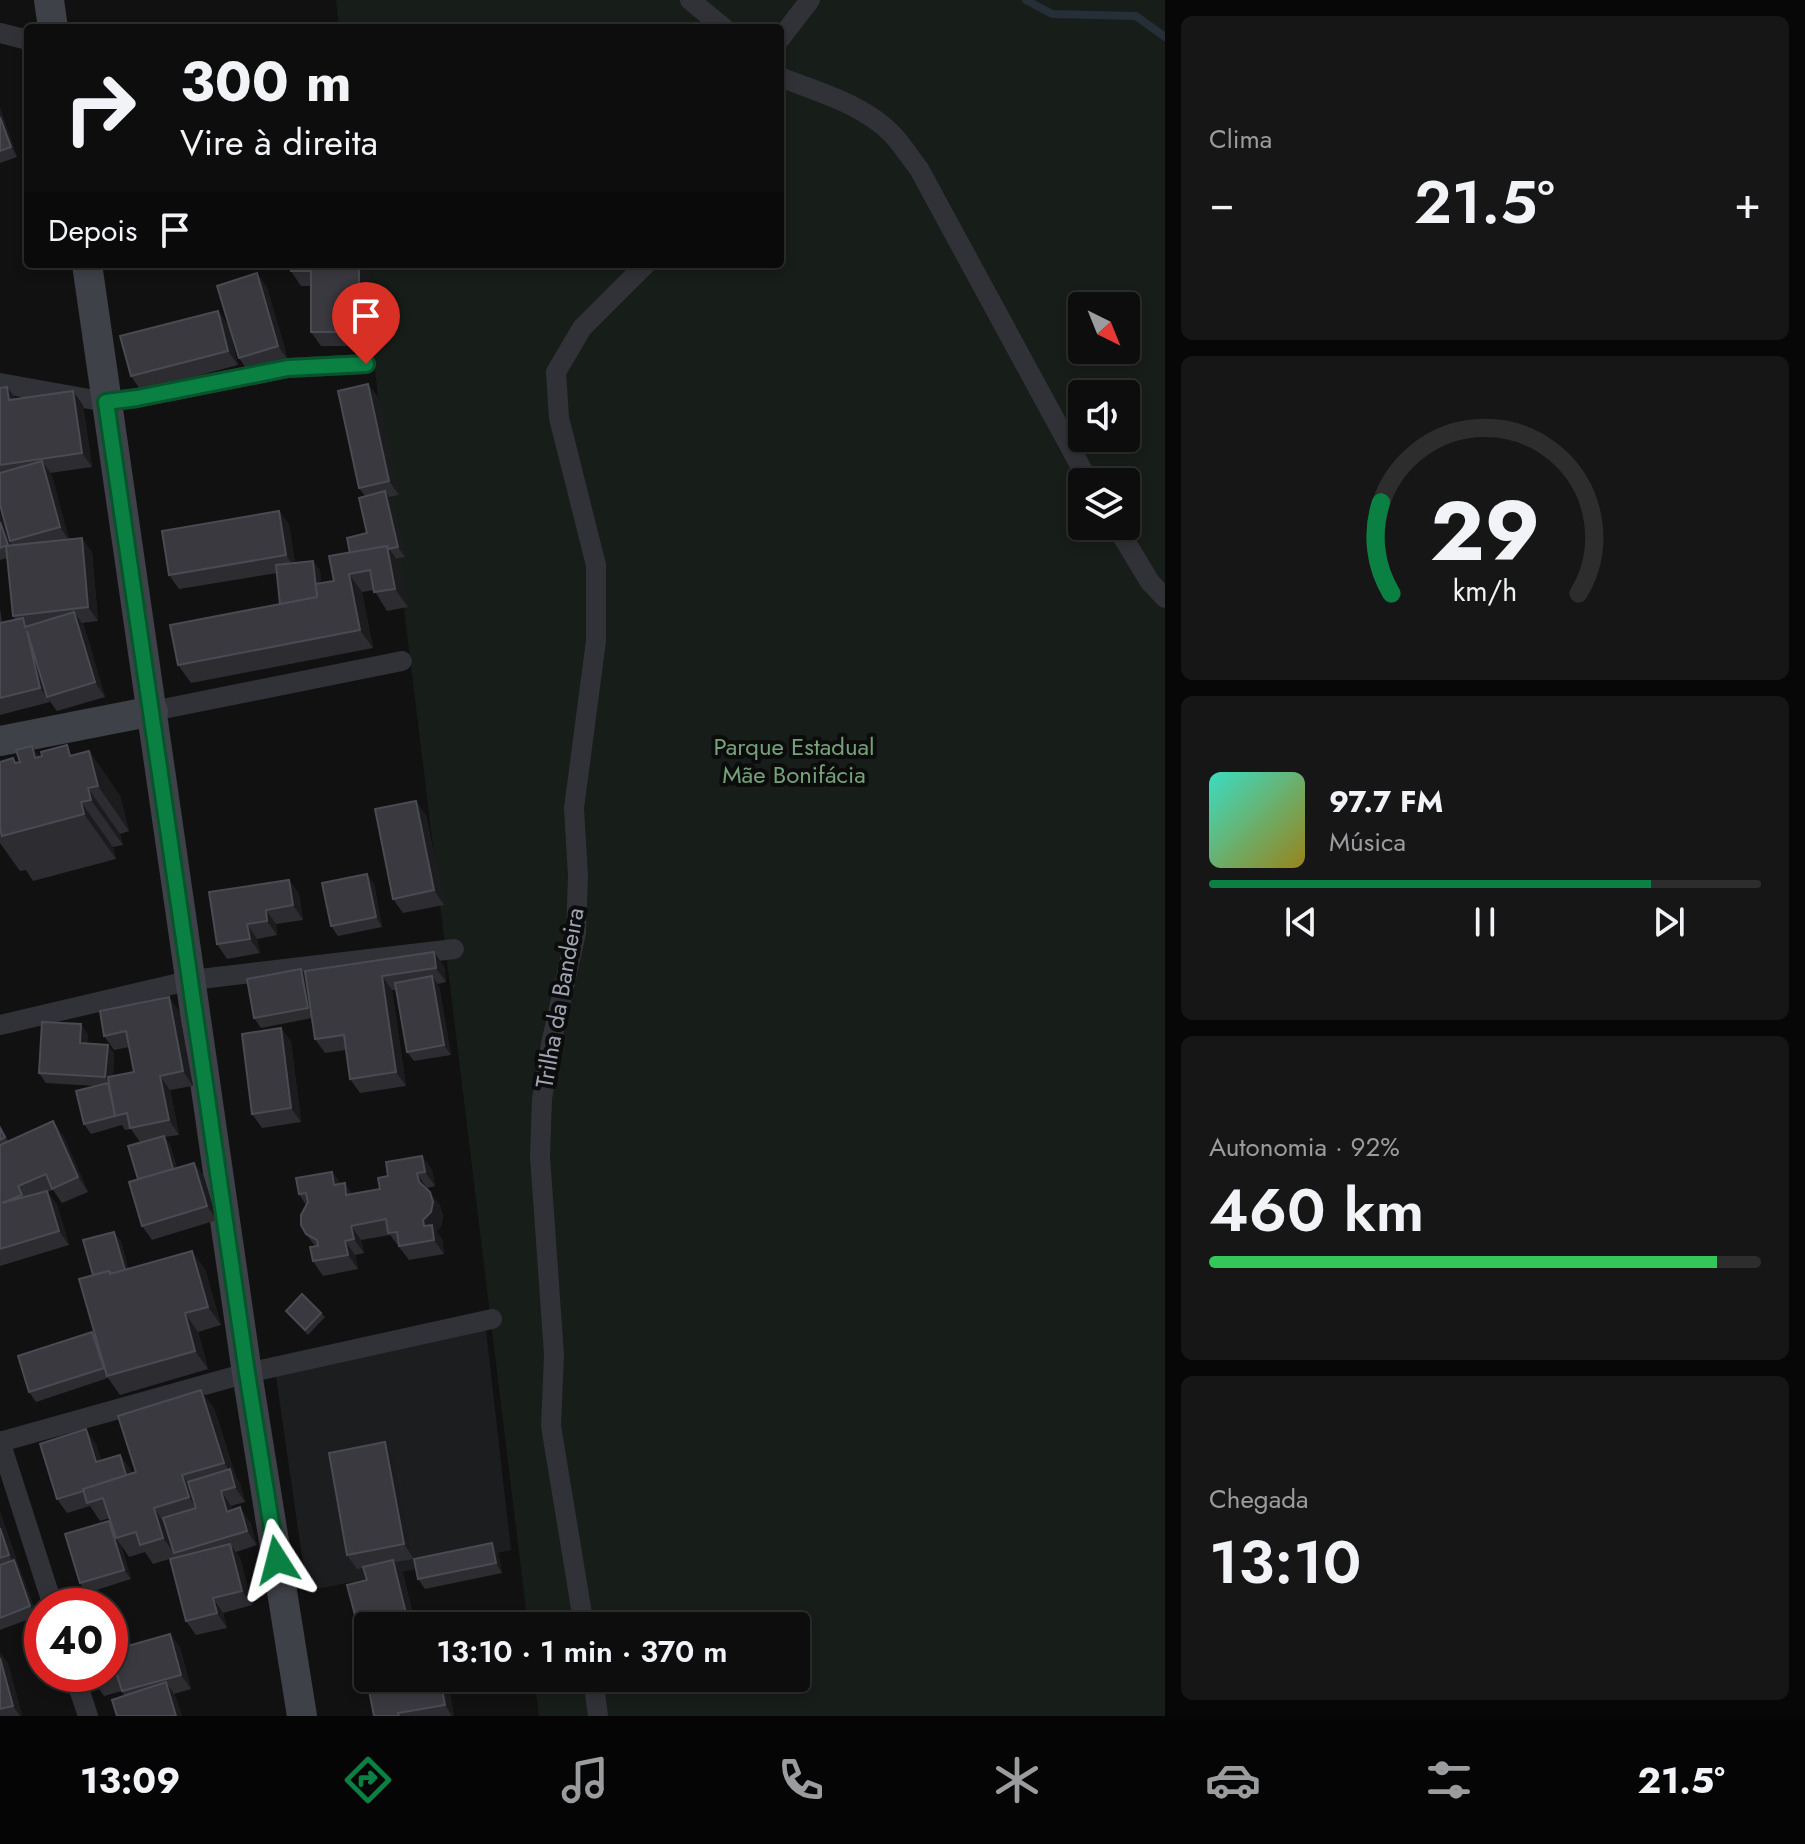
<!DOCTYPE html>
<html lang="pt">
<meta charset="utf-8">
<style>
body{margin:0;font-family:Jost,sans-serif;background:#161617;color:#f1f3f6;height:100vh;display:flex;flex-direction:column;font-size:30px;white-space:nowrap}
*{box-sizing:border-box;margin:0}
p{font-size:26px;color:#9a9c9e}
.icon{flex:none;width:44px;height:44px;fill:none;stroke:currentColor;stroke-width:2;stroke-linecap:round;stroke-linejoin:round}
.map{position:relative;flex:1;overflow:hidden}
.panel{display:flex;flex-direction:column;gap:16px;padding:16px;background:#070708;width:640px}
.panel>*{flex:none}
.top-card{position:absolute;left:24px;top:24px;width:760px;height:244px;border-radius:8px;box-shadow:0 4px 12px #0003,0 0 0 2px #2d2d2e;background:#0d0d0e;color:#f1f3f6;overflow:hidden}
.needle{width:52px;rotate:137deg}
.buttons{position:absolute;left:1068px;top:292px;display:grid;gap:16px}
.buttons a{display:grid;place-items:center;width:72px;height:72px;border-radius:8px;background:#0d0d0e;box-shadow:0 4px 12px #0003,0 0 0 2px #2d2d2e;font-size:40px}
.speed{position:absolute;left:24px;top:1588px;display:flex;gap:16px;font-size:40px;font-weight:700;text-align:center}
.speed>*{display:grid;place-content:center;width:104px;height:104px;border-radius:50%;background:#0d0d0e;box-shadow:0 4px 12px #0003,0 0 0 2px #2d2d2e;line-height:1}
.speed .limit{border:12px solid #d22;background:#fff;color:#111}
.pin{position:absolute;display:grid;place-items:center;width:68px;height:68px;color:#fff;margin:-82px -34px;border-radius:50% 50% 50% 0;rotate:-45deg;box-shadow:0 0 8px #0007}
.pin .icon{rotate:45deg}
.me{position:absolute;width:88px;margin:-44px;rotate:351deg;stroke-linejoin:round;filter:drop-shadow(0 0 6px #0008)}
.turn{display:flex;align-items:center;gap:28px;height:168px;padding:0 24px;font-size:36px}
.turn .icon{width:104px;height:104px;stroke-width:2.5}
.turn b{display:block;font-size:56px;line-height:68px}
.then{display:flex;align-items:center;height:76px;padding:0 24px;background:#0003;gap:16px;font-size:30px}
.big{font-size:60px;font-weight:600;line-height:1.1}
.panel .card{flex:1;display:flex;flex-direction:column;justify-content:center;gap:12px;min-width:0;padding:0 28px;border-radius:12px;background:#161617}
.panel .dial{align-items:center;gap:0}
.dial svg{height:208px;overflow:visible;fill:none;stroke:#2d2d2e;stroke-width:7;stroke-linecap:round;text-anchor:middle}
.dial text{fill:#f1f3f6;stroke:none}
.song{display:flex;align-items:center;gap:24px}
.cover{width:96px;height:96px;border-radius:12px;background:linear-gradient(135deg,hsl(170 70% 55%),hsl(50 70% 35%))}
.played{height:8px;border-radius:4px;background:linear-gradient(90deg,#0b8043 80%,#2d2d2e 80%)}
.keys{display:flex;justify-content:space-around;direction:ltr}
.heat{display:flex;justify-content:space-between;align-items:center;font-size:44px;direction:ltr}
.charge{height:12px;border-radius:6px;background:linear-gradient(90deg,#34c759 92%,#2d2d2e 0)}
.trip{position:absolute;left:354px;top:1612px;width:456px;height:80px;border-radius:8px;background:#0d0d0e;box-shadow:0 4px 12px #0003,0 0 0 2px #2d2d2e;font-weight:600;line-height:80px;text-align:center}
.tab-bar{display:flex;height:128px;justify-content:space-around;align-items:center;background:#050506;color:#9a9c9e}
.tab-bar .icon{width:56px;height:56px}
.tab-bar .current{color:#0b8043}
.tab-bar b{font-size:36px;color:#f1f3f6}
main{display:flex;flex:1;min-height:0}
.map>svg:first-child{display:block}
</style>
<main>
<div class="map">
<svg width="1165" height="1716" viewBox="0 0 1165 1716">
<rect width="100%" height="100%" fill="#111112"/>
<polygon fill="#1c1d1f" points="486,1330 511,1550 307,1591 275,1370"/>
<path fill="#171d18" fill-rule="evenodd" d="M336,0h829v1716h-626l-5,-38h262v-52h-268l-166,-1362h418v-236h-441zM1082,306h44v44h-44zM1082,394h44v44h-44zM1082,482h44v44h-44z"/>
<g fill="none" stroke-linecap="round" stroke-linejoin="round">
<polyline stroke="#262f37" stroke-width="8" points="1026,0 1052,14 1136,16 1165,37"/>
<g stroke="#313238" stroke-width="20">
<polyline points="690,0 724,28"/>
<polyline points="0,33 28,40"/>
<polyline points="780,39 810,0"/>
<path d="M780,77c38,15 83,27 112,57 10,10 18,24 27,35l170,313"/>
<polyline points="0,383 106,402 137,398 288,368 366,364"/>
<polyline points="1116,526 1150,582 1165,598"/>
<polyline points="153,711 402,661"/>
<polyline points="0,1025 192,980 454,949"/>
<polyline points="0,1441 53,1606"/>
<polyline points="0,1442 247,1373 492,1319"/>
<polyline points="584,1626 551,1426 554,1355 540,1156 542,1099 551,1044 576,933 578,876 574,808 596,641 596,565 559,418 556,372 582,328 646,264"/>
<polyline points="74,1674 88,1716"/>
<polyline points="593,1678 598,1716"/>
</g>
<g stroke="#3f4148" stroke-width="30">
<polyline points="49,0 53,28"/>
<polyline points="87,264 247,1373 302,1716"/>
<polyline points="0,741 153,711"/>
</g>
</g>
<g fill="#2d2c31">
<polygon points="0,108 17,157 0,163"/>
<polygon points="369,264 369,346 321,346 311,332 311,286 301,286 291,271"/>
<polygon points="257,273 267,288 288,360 249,372 239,358"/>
<polygon points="218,311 228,325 238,365 141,391 131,376"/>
<polygon points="368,384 378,398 399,495 389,497 392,501 405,557 396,559 400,564 408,607 387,611 374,590 362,592 373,648 191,683 178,665 280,604 277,573 179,589 169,575 279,511 289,525 295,563 313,561 320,570 321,583 334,581 350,553 367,533 365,496 359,488"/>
<polygon points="7,387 16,399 83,405 92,467 50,473 69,539 92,552 98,621 82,623 84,626 105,697 57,711 49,700 50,702 0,715 0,609 2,622 15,619 13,616 7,558 0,560 0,513 8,536 0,505 0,388"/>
<polygon points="89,751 120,796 129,831 120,834 123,845 113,847 116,859 33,881 26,870 20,871 0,843 0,762 13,758 16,763 40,757 74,755"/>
<polygon points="426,815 444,905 403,913 393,899"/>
<polygon points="289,880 299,894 303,920 276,924 277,935 257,939 260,953 227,959 217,944"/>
<polygon points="374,883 382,927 338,936 331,926"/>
<polygon points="444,966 446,982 437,984 439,986 451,1055 414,1061 407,1052 397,990 392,990 406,1086 360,1093 350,1079 346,1050 325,1053 315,1039 312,1018 261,1028 254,1018 301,969 305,975"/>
<polygon points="179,1011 193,1086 170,1090 179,1135 165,1137 170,1145 177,1168 194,1163 204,1177 217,1220 152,1240 142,1226 138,1179 147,1141 140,1142 131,1129 125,1130 122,1125 91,1134 84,1124 96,1086 46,1083 39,1073 88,1034 87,1043 108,1045 114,1054 113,1076 134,1072 129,1047 114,1050 104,1036"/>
<polygon points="281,1028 291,1042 301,1122 262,1128 252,1114"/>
<polygon points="0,1125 8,1141 63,1135 88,1192 62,1203 53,1190 47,1192 57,1205 69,1245 0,1266"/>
<polygon points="422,1156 432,1170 435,1186 427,1188 428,1190 440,1206 443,1216 441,1226 436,1232 442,1239 444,1254 409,1260 390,1235 361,1240 364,1253 355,1255 358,1269 323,1276 313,1261 315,1246 306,1234 306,1205 299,1194 332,1172 341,1184 352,1194 380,1189 388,1176"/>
<polygon points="121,1241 128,1269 205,1269 221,1325 198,1332 208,1369 120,1395 108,1378 36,1402 29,1392 95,1335 93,1275"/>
<polygon points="286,1311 321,1313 325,1317 308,1335"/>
<polygon points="214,1408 236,1477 240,1483 245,1502 231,1506 232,1510 250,1522 257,1545 236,1552 240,1558 252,1605 223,1613 227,1628 196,1635 186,1621 176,1557 153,1564 145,1552 129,1557 121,1545 131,1579 87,1593 80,1583 112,1524 110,1518 100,1521 90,1506 67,1513 57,1499 96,1444 101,1460 120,1455 130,1469 131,1474 136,1472"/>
<polygon points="385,1442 395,1457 414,1559 395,1562 403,1574 416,1626 368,1626 368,1650 362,1641 367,1580 364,1568 357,1569 347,1555"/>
<polygon points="0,1512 19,1567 37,1616 0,1630"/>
<polygon points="492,1543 498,1552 502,1573 425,1589 418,1579"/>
<polygon points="170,1634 180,1648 191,1689 174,1694 182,1716 117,1716 124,1696 122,1691 104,1696 94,1682"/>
<polygon points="0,1653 8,1664 22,1716 0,1716"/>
<polygon points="447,1678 454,1716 374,1716"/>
</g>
<g fill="#1c1c1f">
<polygon points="0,108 17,157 11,147 0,117"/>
<polygon points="359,264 369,264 369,346 359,332"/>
<polygon points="257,273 267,288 288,360 278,346"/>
<polygon points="218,311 228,325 238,365 228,351"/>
<polygon points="368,384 378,398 399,495 389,481"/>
<polygon points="7,387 17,401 9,400"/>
<polygon points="73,391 83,405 92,467 82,453"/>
<polygon points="42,461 52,475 70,542 60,527"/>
<polygon points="385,491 392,501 405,557 398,547"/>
<polygon points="279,511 289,525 296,569 286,555"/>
<polygon points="0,513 15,555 8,545 0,522"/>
<polygon points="82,538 92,552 98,621 88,607"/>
<polygon points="387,546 400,564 408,607 395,589"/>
<polygon points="313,561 320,570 324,614 318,604"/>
<polygon points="349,574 362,592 373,648 360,630"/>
<polygon points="74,612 84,626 105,697 95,682"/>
<polygon points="27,631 47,697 50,702 40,688"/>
<polygon points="32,746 63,791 35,758"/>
<polygon points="89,751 120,796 129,831 98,786"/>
<polygon points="88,788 120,834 123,845 91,800"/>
<polygon points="416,801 426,815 444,905 434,890"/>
<polygon points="81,802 113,847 116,859 84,814"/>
<polygon points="367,874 374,883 382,927 376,917"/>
<polygon points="289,880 299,894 303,920 293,905"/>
<polygon points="266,910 276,924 277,935 267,921"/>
<polygon points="247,924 257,939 260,953 250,939"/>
<polygon points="434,952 444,966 446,982 436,968"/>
<polygon points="301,969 308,978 315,1018 308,1008"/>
<polygon points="382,976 392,990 406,1086 396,1072"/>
<polygon points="432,976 439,986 451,1055 444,1045"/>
<polygon points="169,997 179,1011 193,1086 183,1071"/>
<polygon points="81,1024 88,1034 87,1053 80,1043"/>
<polygon points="281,1028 291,1042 301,1122 291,1108"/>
<polygon points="108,1045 114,1054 112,1087 105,1077"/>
<polygon points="160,1076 170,1090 179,1135 169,1120"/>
<polygon points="53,1121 63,1135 88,1192 78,1177"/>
<polygon points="164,1136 170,1145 180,1179 173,1169"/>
<polygon points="422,1156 432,1170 435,1186 425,1172"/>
<polygon points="194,1163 204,1177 217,1220 207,1206"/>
<polygon points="332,1172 342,1186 334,1185"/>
<polygon points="417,1173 427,1188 429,1196 419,1182"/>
<polygon points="345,1183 355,1198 346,1195"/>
<polygon points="47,1191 57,1205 69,1245 59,1231"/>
<polygon points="430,1192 440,1206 443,1216 441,1226 436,1232 442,1239 444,1254 434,1240 433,1237 434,1241 424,1226 423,1220"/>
<polygon points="351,1226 361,1240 364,1253 354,1239"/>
<polygon points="114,1232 121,1241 132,1282 125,1272"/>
<polygon points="345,1241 355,1255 358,1269 348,1255"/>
<polygon points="192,1251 205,1269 221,1325 208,1307"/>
<polygon points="185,1313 198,1332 208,1369 195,1351"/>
<polygon points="201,1390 214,1408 236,1477 240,1483 245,1502 235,1487 231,1473 224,1463"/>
<polygon points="86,1429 96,1444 106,1476 96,1462"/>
<polygon points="385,1442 395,1457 414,1559 404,1544"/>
<polygon points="120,1455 130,1469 137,1491 127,1477"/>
<polygon points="182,1475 195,1494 202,1516 189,1497"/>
<polygon points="221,1491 231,1506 237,1526 227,1512"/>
<polygon points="240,1507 250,1522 257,1545 247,1531"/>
<polygon points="154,1508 167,1527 174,1553 163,1538"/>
<polygon points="0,1512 19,1567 37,1616 30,1606 14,1563 9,1555 0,1528"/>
<polygon points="109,1521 116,1538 121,1545 131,1579 124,1570"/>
<polygon points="492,1543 498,1552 502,1573 496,1563"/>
<polygon points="230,1544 240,1558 252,1605 242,1591"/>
<polygon points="393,1560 403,1574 416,1626 409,1626"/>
<polygon points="213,1598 223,1613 227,1628 217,1613"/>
<polygon points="170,1634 180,1648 191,1689 181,1675"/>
<polygon points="0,1653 8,1664 22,1716 20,1716 13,1706 0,1658"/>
<polygon points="440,1678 447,1678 454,1716 452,1716 445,1705"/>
<polygon points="166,1682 176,1697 182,1716 176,1716"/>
</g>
<g fill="#39393f" stroke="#494a52" stroke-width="2">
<polygon points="0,117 11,147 0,151"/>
<polygon points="291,264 359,264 359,332 311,332 311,271 291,271"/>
<polygon points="257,273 278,346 239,358 217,286"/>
<polygon points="218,311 228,351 131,376 120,336"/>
<polygon points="368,384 389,481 359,488 338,391"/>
<polygon points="7,387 9,400 73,391 82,453 0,465 0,388"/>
<polygon points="42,461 60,527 10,541 0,505 0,473"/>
<polygon points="385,491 398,547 389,549 387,546 350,553 347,538 367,533 359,498"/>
<polygon points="279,511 286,555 169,575 162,531"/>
<polygon points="0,522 8,545 0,548"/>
<polygon points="82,538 88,607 13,616 6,546"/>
<polygon points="387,546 395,589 374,592 370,570 349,574 360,630 178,665 170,625 317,597 315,584 334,581 329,556"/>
<polygon points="313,561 317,597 280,604 276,565"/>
<polygon points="74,612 95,682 47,697 27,631 40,688 0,698 0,623 23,618 25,627"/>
<polygon points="67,745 70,756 89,751 98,786 88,788 91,800 81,802 84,814 2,836 0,828 0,762 13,758 15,763 20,762 16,750 32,746 35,758 42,756 41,752"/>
<polygon points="416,801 434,890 393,899 375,809"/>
<polygon points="367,874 376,917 331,926 322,883"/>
<polygon points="289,880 293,905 266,910 267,921 247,924 250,939 217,944 209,892"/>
<polygon points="434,952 436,968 382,976 396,1072 350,1079 344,1035 315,1039 305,971"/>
<polygon points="301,969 308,1008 254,1018 247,979"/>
<polygon points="432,976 444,1045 407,1052 395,983"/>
<polygon points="169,997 183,1071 160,1076 169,1120 130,1128 127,1113 115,1116 108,1077 134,1072 126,1031 104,1036 100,1011"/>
<polygon points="42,1022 81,1024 80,1043 108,1045 105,1077 39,1073"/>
<polygon points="281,1028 291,1108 252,1114 242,1034"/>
<polygon points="108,1083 115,1116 84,1124 76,1091"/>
<polygon points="53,1121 78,1177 52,1189 46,1174 18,1186 22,1195 2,1203 47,1191 59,1231 0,1249 0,1145"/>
<polygon points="0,1128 5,1137 0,1140"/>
<polygon points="164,1136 173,1169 138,1179 128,1146"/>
<polygon points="422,1156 425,1172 417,1173 419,1182 430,1192 433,1202 431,1212 423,1220 424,1226 432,1225 434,1240 399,1246 397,1232 388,1233 386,1219 351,1226 354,1239 345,1241 348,1255 313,1261 310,1247 318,1246 317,1240 306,1234 301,1225 301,1215 308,1202 306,1193 299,1194 296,1178 332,1172 334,1185 345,1183 346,1195 380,1189 378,1178 388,1176 386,1162"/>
<polygon points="194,1163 207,1206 142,1226 129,1182"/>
<polygon points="114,1232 125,1270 112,1274 109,1271 93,1275 83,1240"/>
<polygon points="192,1251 208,1307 185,1313 195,1351 107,1376 79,1279 109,1271 110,1274"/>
<polygon points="302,1294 321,1313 305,1330 286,1311"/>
<polygon points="92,1332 104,1368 29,1392 18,1356"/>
<polygon points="201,1390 224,1463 182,1475 189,1497 154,1508 163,1538 140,1545 136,1532 116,1538 103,1498 87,1503 83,1489 136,1472 118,1416"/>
<polygon points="86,1429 96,1462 120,1455 126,1475 83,1489 84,1491 57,1499 40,1444"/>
<polygon points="385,1442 404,1544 347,1555 329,1453"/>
<polygon points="230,1469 235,1487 221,1491 227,1512 240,1507 247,1531 174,1553 163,1518 196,1508 188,1482"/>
<polygon points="109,1521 124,1570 80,1583 65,1534"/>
<polygon points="0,1528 9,1555 0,1558"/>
<polygon points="492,1543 496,1563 418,1579 414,1559"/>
<polygon points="230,1544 242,1591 213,1598 217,1613 186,1621 170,1559"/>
<polygon points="14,1560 30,1606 0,1618 0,1565"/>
<polygon points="393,1560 409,1626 368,1626 368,1640 362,1641 347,1585 367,1580 363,1567"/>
<polygon points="170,1634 181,1675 122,1691 117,1675 94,1682 92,1674 110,1674 110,1651"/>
<polygon points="0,1658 13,1706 0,1709"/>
<polygon points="364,1665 368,1665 368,1678 440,1678 445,1705 398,1713 399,1716 374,1716"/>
<polygon points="166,1682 176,1716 117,1716 112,1700"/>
</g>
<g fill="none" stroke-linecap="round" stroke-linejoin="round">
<g stroke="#07532c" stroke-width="20">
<polyline id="route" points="277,1560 247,1373 106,402 137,398 288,368 366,364"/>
</g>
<use href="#route" stroke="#0b8043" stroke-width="14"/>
</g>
<g text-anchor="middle" stroke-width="8" stroke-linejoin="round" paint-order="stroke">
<g font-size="24" fill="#75a27a" stroke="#0c0c0d">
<text x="794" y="755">Parque Estadual<tspan x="794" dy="28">Mãe Bonifácia</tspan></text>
</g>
<g font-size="24" fill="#a0a5b5" stroke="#0c0c0d">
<text transform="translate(560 998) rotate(-80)" y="8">Trilha da Bandeira</text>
</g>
</g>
</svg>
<div class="buttons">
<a><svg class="needle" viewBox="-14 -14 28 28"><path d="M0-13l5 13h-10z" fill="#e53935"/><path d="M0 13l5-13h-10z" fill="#9a9c9e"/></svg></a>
<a><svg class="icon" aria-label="sound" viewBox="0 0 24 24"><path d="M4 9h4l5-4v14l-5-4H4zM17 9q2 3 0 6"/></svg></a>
<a><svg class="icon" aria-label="layers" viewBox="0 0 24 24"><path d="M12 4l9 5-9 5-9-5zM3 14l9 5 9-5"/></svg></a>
</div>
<div class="speed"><div class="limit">40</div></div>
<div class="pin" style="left:366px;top:364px;background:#d93025"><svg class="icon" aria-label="arrive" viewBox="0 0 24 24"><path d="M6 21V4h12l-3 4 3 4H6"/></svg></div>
<svg class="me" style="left:277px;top:1560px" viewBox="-20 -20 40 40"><path d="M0-17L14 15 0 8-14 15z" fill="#0b8043" stroke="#fff" stroke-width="4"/></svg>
<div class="trip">13:10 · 1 min · 370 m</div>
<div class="top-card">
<div class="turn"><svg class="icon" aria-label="right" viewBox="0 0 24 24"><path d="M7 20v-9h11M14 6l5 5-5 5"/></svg><div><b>300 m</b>Vire à direita</div></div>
<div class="then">Depois<svg class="icon" aria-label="arrive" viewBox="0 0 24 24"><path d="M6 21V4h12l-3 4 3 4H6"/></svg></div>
</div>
</div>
<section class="panel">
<div class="card"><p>Clima</p>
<div class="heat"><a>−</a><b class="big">21.5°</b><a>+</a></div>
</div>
<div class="card dial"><svg viewBox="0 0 100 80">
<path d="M14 69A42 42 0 1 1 86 69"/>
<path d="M14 69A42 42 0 0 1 10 34" stroke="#0b8043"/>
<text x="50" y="56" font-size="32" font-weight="700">29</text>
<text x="50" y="72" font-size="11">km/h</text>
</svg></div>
<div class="card">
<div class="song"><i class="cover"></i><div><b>97.7 FM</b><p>Música</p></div></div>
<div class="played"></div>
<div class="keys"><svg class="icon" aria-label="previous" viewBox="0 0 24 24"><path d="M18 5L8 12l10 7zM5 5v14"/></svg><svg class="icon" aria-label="pause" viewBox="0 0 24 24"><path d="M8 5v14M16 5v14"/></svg><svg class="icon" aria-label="next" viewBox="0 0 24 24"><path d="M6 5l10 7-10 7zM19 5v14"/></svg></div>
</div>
<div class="card"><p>Autonomia · 92%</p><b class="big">460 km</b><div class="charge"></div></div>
<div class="card"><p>Chegada</p><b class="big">13:10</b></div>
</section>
</main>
<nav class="tab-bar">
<b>13:09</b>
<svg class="icon current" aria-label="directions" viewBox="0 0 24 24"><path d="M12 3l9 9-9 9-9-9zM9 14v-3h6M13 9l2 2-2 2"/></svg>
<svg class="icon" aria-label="music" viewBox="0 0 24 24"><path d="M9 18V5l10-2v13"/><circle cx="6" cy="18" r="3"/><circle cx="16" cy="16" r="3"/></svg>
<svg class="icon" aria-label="phone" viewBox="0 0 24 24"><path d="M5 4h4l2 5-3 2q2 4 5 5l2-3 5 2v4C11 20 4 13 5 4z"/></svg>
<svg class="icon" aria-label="climate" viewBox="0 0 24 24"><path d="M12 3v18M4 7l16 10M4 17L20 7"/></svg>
<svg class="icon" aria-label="car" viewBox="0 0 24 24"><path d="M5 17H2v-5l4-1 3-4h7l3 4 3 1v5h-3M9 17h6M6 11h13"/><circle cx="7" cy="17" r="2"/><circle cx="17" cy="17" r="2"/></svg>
<svg class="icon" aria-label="filters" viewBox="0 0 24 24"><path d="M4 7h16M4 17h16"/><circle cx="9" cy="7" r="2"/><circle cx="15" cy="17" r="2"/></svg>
<b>21.5°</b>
</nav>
